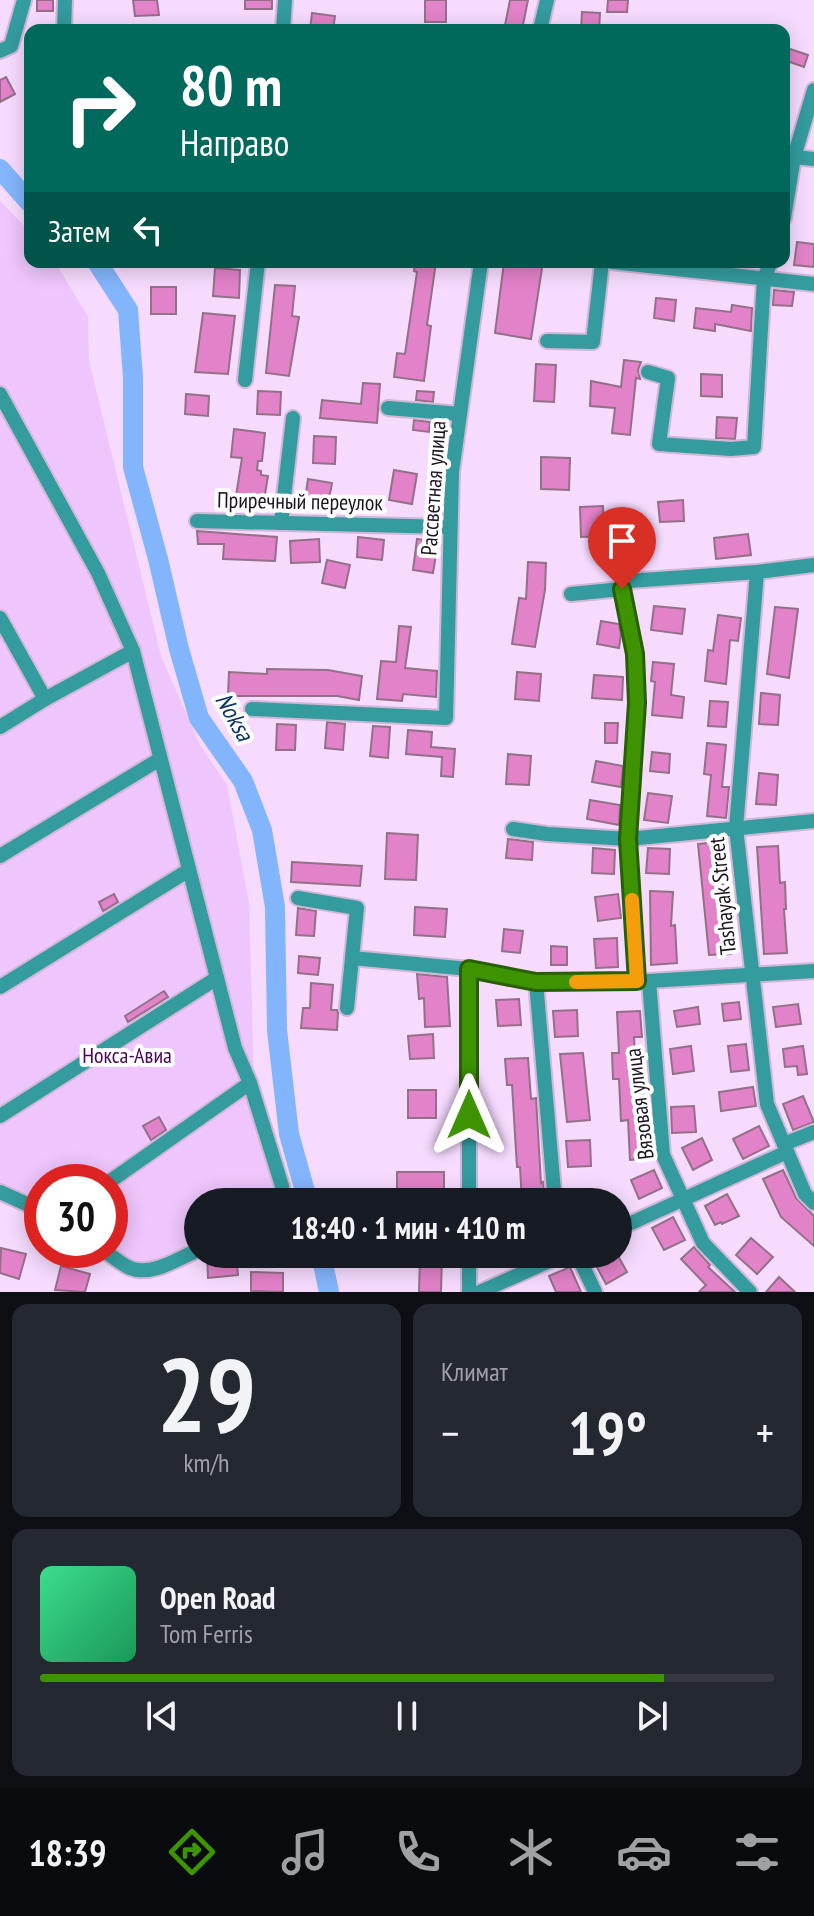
<!DOCTYPE html>
<html lang="ru">
<meta charset="utf-8">
<style>
body{margin:0;font-family:"PT Sans Narrow",sans-serif;background:#242831;color:#f1f3f6;height:100vh;display:flex;flex-direction:column;font-size:30px;white-space:nowrap}
*{box-sizing:border-box;margin:0}
p{font-size:26px;color:#9ea1a6}
.icon{flex:none;width:44px;height:44px;fill:none;stroke:currentColor;stroke-width:2;stroke-linecap:round;stroke-linejoin:round}
.map{position:relative;height:1292px;overflow:hidden}
.panel{display:flex;flex-direction:column;gap:12px;padding:12px;background:#0d0f14;flex:1}
.panel>*{flex:none}
.hud{position:absolute;left:24px;top:24px;width:766px;height:244px;border-radius:16px;box-shadow:0 4px 20px #0003;background:#00695c;color:#fff;overflow:hidden}
.speed{position:absolute;left:24px;top:1164px;display:flex;gap:16px;font-size:40px;font-weight:700;text-align:center}
.speed>*{display:grid;place-content:center;width:104px;height:104px;border-radius:50%;background:#171b24;box-shadow:0 4px 20px #0003;line-height:1}
.speed .limit{border:12px solid #d22;background:#fff;color:#111}
.pin{position:absolute;display:grid;place-items:center;width:68px;height:68px;color:#fff;margin:-82px -34px;border-radius:50% 50% 50% 0;rotate:-45deg;box-shadow:0 0 8px #0007}
.pin .icon{rotate:45deg}
.me{position:absolute;width:88px;margin:-44px;rotate:0deg;stroke-linejoin:round;filter:drop-shadow(0 0 6px #0008)}
.turn{display:flex;align-items:center;gap:28px;height:168px;padding:0 24px;font-size:36px}
.turn .icon{width:104px;height:104px;stroke-width:2.5}
.turn b{display:block;font-size:56px;line-height:68px}
.then{display:flex;align-items:center;height:76px;padding:0 24px;background:#0003;gap:16px;font-size:30px}
.big{font-size:60px;font-weight:600;line-height:1.1}
.panel .tile{flex:1;display:flex;flex-direction:column;justify-content:center;gap:12px;min-width:0;padding:0 28px;border-radius:16px;background:#242831}
.panel .dial{align-items:center;gap:0}
.dial b{font-size:104px;line-height:1}
.song{display:flex;align-items:center;gap:24px}
.cover{width:96px;height:96px;border-radius:12px;background:linear-gradient(135deg,hsl(150 70% 55%),hsl(150 70% 35%))}
.played{height:8px;border-radius:4px;background:linear-gradient(90deg,#3d9302 85%,#363941 85%)}
.keys{display:flex;justify-content:space-around;direction:ltr}
.heat{display:flex;justify-content:space-between;align-items:center;font-size:44px;direction:ltr}
.panel .tiles{flex:1;display:grid;gap:12px;grid-template-columns:1fr 1fr}
.tile:last-child{grid-column:span 2}
.trip{position:absolute;left:184px;top:1188px;width:448px;height:80px;border-radius:40px;background:#171b24;box-shadow:0 4px 20px #0003;font-weight:600;line-height:80px;text-align:center}
.tab-bar{display:flex;height:128px;justify-content:space-around;align-items:center;background:#090b0e;color:#9ea1a6}
.tab-bar .icon{width:56px;height:56px}
.tab-bar .active{color:#3d9302}
.tab-bar b{font-size:36px;color:#f1f3f6}
.map>svg:first-child{display:block}
</style>
<div class="map">
<svg width="814" height="1292" viewBox="0 0 814 1292">
<rect width="100%" height="100%" fill="#f6dbff"/>
<polygon fill="#eec5fc" points="0,201 30,232 30,262 55,262 88,317 89,361 161,656 200,745 227,785 249,903 254,1079 287,1202 198,1202 198,1253 138,1273 110,1250 110,1182 42,1182 42,1214 0,1198"/>
<g fill="none" stroke-linecap="round" stroke-linejoin="round">
<g stroke="#83b5fc" stroke-width="20">
<polyline points="0,169 30,203"/>
<polyline points="97,262 128,310 133,378 133,467 158,559 179,649 199,718 243,781 262,830 275,907 277,1030 289,1134 308,1202"/>
<polyline points="321,1254 329,1292"/>
</g>
</g>
<g fill="#e282c8" stroke="#937088" stroke-width="2">
<rect x="37" y="0" width="16" height="11"/>
<polygon points="133,0 157,0 159,15 135,16"/>
<rect x="245" y="0" width="27" height="9"/>
<rect x="425" y="0" width="21" height="22"/>
<polygon points="510,0 528,0 522,30 504,30"/>
<polygon points="608,0 628,0 627,12 607,12"/>
<polygon points="582,12 600,13 599,30 581,30"/>
<polygon points="312,13 335,16 333,30 310,30"/>
<polygon points="784,47 808,55 804,67 784,60"/>
<polygon points="6,77 15,94 0,102 0,80"/>
<polygon points="797,242 814,244 814,267 794,265"/>
<polygon points="415,262 436,262 427,325 431,326 424,381 394,377 397,353 405,354 417,272 414,271"/>
<polygon points="504,262 543,262 531,339 495,333"/>
<polygon points="215,268 240,270 239,298 213,296"/>
<polygon points="275,285 295,286 292,316 299,317 289,376 266,373"/>
<rect x="151" y="287" width="25" height="27"/>
<polygon points="774,290 794,292 792,306 773,305"/>
<polygon points="656,298 676,300 674,321 654,318"/>
<polygon points="732,305 752,308 751,331 715,324 715,331 694,328 696,308 731,312"/>
<polygon points="203,313 235,316 228,374 195,372"/>
<polygon points="624,360 641,362 638,370 640,379 636,378 630,435 612,433 615,408 590,406 591,381 621,387"/>
<polygon points="536,364 556,365 554,402 534,401"/>
<polygon points="701,374 722,375 722,397 701,396"/>
<polygon points="363,383 380,384 377,423 320,418 322,400 361,404"/>
<polygon points="258,391 281,392 280,415 257,414"/>
<polygon points="417,391 434,392 433,402 416,400"/>
<polygon points="186,394 209,396 208,416 185,414"/>
<polygon points="717,417 737,418 735,439 716,438"/>
<polygon points="414,420 430,422 429,432 413,430"/>
<polygon points="234,429 265,433 262,461 258,461 257,470 261,471 261,475 268,476 264,500 236,496 242,458 231,457"/>
<polygon points="314,436 336,437 335,464 313,463"/>
<polygon points="541,457 570,458 569,490 541,489"/>
<polygon points="394,470 417,474 412,504 389,500"/>
<polygon points="308,479 332,483 328,504 305,500"/>
<polygon points="683,500 684,521 660,522 658,502"/>
<polygon points="603,506 604,536 581,537 580,507"/>
<polygon points="197,531 277,537 275,561 223,559 224,544 198,544"/>
<polygon points="748,534 751,555 716,559 714,538"/>
<polygon points="358,537 384,540 382,560 357,557"/>
<polygon points="319,539 320,562 291,563 290,541"/>
<polygon points="417,539 438,542 433,573 413,570"/>
<polygon points="327,560 350,565 345,588 322,583"/>
<polygon points="528,562 546,563 545,590 535,647 512,644 519,598 526,599"/>
<polygon points="654,606 685,609 682,634 651,630"/>
<polygon points="775,607 798,609 789,678 767,674"/>
<polygon points="718,615 741,618 738,641 730,640 726,684 705,681 708,650 713,651"/>
<polygon points="601,621 619,624 621,634 619,648 597,644"/>
<polygon points="399,626 411,627 405,668 437,671 436,697 403,694 402,701 377,699 381,661 396,662"/>
<polygon points="653,662 674,664 671,695 684,697 682,718 652,715 655,682 651,681"/>
<polygon points="267,669 328,670 362,676 359,700 337,696 228,696 229,672 267,674"/>
<polygon points="517,672 541,674 539,701 515,699"/>
<polygon points="594,675 623,677 622,700 592,698"/>
<polygon points="761,693 780,695 778,725 759,724"/>
<polygon points="710,701 728,702 726,727 708,726"/>
<polygon points="327,722 345,724 343,750 325,748"/>
<polygon points="605,723 618,723 617,743 605,743"/>
<polygon points="277,724 296,725 295,750 276,750"/>
<polygon points="373,726 390,727 388,758 370,756"/>
<polygon points="408,730 432,732 431,747 455,749 453,777 441,776 442,757 406,754"/>
<polygon points="707,743 726,745 722,787 729,787 726,818 707,816 711,775 704,774"/>
<polygon points="652,752 670,754 669,773 650,771"/>
<polygon points="508,754 531,756 529,785 506,784"/>
<polygon points="596,761 623,766 621,787 592,782"/>
<polygon points="759,773 778,775 776,805 756,804"/>
<polygon points="648,793 672,796 668,823 644,820"/>
<polygon points="590,800 620,805 619,825 587,819"/>
<polygon points="387,833 418,835 416,880 385,879"/>
<polygon points="508,839 533,842 532,860 506,858"/>
<polygon points="719,842 723,885 727,885 730,913 728,914 731,954 709,955 698,844"/>
<polygon points="778,846 780,883 785,882 786,909 784,909 787,953 764,954 757,847"/>
<polygon points="593,848 615,850 614,874 592,873"/>
<polygon points="648,848 670,849 669,874 646,873"/>
<polygon points="292,862 362,866 360,886 291,882"/>
<polygon points="650,891 673,892 671,926 675,925 677,963 651,965"/>
<polygon points="114,894 118,902 103,911 99,902"/>
<polygon points="618,894 621,918 598,921 595,897"/>
<polygon points="415,907 447,909 445,937 414,935"/>
<polygon points="298,908 316,911 314,936 296,935"/>
<polygon points="504,929 523,931 520,953 502,951"/>
<polygon points="617,938 618,967 596,968 594,939"/>
<polygon points="551,946 567,947 567,965 551,965"/>
<polygon points="299,956 320,958 318,975 298,973"/>
<polygon points="417,974 447,977 450,1026 425,1027 424,998 419,999"/>
<polygon points="311,983 333,985 331,1010 337,1010 338,1013 337,1030 301,1028 303,1008 310,1008"/>
<polygon points="164,991 168,997 128,1022 125,1016"/>
<polygon points="519,999 521,1025 498,1026 496,1000"/>
<polygon points="739,1002 741,1019 724,1021 722,1004"/>
<polygon points="798,1004 801,1024 776,1027 773,1007"/>
<polygon points="698,1007 700,1024 677,1027 674,1011"/>
<polygon points="577,1010 578,1036 555,1037 553,1011"/>
<polygon points="640,1011 642,1037 634,1037 637,1094 643,1093 645,1133 651,1132 653,1158 630,1160 628,1120 621,1121 619,1079 613,1079 612,1053 619,1053 617,1012"/>
<polygon points="433,1034 434,1058 410,1059 408,1036"/>
<polygon points="746,1044 749,1070 731,1072 728,1046"/>
<polygon points="691,1046 694,1071 673,1074 670,1049"/>
<polygon points="803,1046 807,1074 798,1075 797,1066 785,1067 783,1049"/>
<polygon points="583,1053 590,1120 567,1122 560,1054"/>
<polygon points="528,1058 531,1099 536,1098 541,1183 543,1182 545,1202 522,1202 520,1167 517,1167 512,1085 507,1085 505,1059"/>
<polygon points="753,1087 756,1106 721,1111 719,1092"/>
<rect x="408" y="1090" width="28" height="28"/>
<polygon points="803,1096 814,1122 793,1130 783,1104"/>
<polygon points="694,1106 696,1132 672,1133 671,1107"/>
<polygon points="159,1117 166,1130 151,1140 143,1126"/>
<polygon points="759,1126 769,1146 743,1159 733,1139"/>
<polygon points="702,1138 712,1160 693,1170 682,1148"/>
<polygon points="590,1140 591,1166 568,1167 566,1141"/>
<polygon points="654,1170 662,1188 639,1199 631,1180"/>
<polygon points="783,1170 796,1198 814,1216 814,1246 781,1217 763,1179"/>
<rect x="397" y="1172" width="47" height="18"/>
<polygon points="727,1194 739,1216 722,1224 721,1222 715,1225 705,1206"/>
<polygon points="673,1217 685,1240 664,1250 652,1228"/>
<polygon points="751,1238 773,1257 757,1274 736,1255"/>
<polygon points="694,1247 710,1265 708,1267 735,1292 699,1292 706,1285 681,1259"/>
<polygon points="1,1248 26,1254 19,1279 0,1273"/>
<polygon points="207,1254 236,1254 238,1275 208,1278"/>
<polygon points="600,1254 617,1254 627,1272 606,1284 592,1258"/>
<polygon points="420,1255 442,1256 441,1292 419,1292"/>
<polygon points="61,1266 90,1274 85,1292 55,1290"/>
<polygon points="570,1267 581,1292 556,1292 549,1276"/>
<polygon points="251,1272 283,1273 283,1292 251,1291"/>
<polygon points="779,1277 795,1292 766,1292"/>
</g>
<g fill="none" stroke-linecap="round" stroke-linejoin="round">
<g stroke="#cfb7d7" stroke-width="18">
<g id="minor">
<polyline points="64,30 65,0"/>
<polyline points="283,30 285,0"/>
<polyline points="540,30 547,0"/>
<polyline points="0,51 11,46 24,0"/>
<polyline points="784,156 814,159"/>
<polyline points="784,218 794,157 814,90"/>
<polyline points="612,262 814,284"/>
<polyline points="547,341 593,342 602,262"/>
<polyline points="648,372 668,378 659,444 731,449 754,447 764,278 771,262"/>
<polyline points="245,380 258,262"/>
<polyline points="0,394 98,573 133,651 235,1048 250,1083 282,1186 282,1202"/>
<polyline points="388,408 460,414"/>
<polyline points="197,521 450,527"/>
<polyline points="281,523 293,418"/>
<polyline points="757,572 736,828 767,1104 805,1194 814,1203"/>
<polyline points="622,589 635,654 637,703 628,839 637,981"/>
<polyline points="571,594 622,589 629,581 757,572 814,565"/>
<polyline points="0,618 45,699"/>
<polyline points="252,709 446,718 452,472 481,262"/>
<polyline points="0,727 45,699 133,651"/>
<polyline points="513,829 547,834 628,839 814,821"/>
<polyline points="0,856 160,759"/>
<polyline points="298,898 357,908 352,958 469,969 536,982 649,981 814,971"/>
<polyline points="649,981 663,1155 703,1243 750,1292"/>
<polyline points="536,982 555,1202"/>
<polyline points="0,987 189,870"/>
<polyline points="347,1008 352,958"/>
<polyline points="0,1116 217,978"/>
<polyline points="784,1144 814,1132"/>
<polyline points="109,1182 250,1083"/>
<polyline points="0,1192 42,1211"/>
<polyline points="469,1202 469,969"/>
<polyline points="618,1229 787,1152"/>
<path d="M103,1250c9,6 18,14 27,18 21,9 50,-10 68,-18"/>
<polyline points="577,1254 595,1292"/>
<polyline points="469,1292 469,1254"/>
<polyline points="480,1292 565,1254"/>
</g>
</g>
<use href="#minor" stroke="#349b9e" stroke-width="14"/>
</g>
<g fill="none" stroke-linecap="round" stroke-linejoin="round">
<g stroke="#286001" stroke-width="20">
<polyline id="route" points="469,1115 469,969 536,982 637,981 628,839 637,703 635,654 622,589"/>
</g>
<use href="#route" stroke="#3d9302" stroke-width="14"/>
<polyline stroke="#f59e0b" stroke-width="14" points="576,982 637,981 632,900"/>
</g>
<g text-anchor="middle" stroke-width="8" stroke-linejoin="round" paint-order="stroke">
<g font-size="22" fill="#1d1320" stroke="#fff">
<text transform="translate(433 488) rotate(-86)" y="8">Рассветная улица</text>
<text transform="translate(300 501) rotate(1)" y="8">Приречный переулок</text>
<text transform="translate(722 896) rotate(-96)" y="8">Tashayak Street</text>
<text transform="translate(639 1104) rotate(-97)" y="8">Вязовая улица</text>
</g>
<g font-size="22" fill="#4a065b" stroke="#fff">
<text x="127" y="1063">Нокса-Авиа</text>
</g>
<g font-size="24" font-style="italic" fill="#093268" stroke="#fff">
<text transform="translate(234 717) rotate(60)" y="8">Noksa</text>
</g>
</g>
</svg>
<div class="speed"><div class="limit">30</div></div>
<div class="pin" style="left:622px;top:589px;background:#d93025"><svg class="icon" aria-label="arrive" viewBox="0 0 24 24"><path d="M6 21V4h12l-3 4 3 4H6"/></svg></div>
<svg class="me" style="left:469px;top:1115px" viewBox="-20 -20 40 40"><path d="M0-17L14 15 0 8-14 15z" fill="#3d9302" stroke="#fff" stroke-width="4"/></svg>
<div class="trip">18:40 · 1 мин · 410 m</div>
<div class="hud">
<div class="turn"><svg class="icon" aria-label="right" viewBox="0 0 24 24"><path d="M7 20v-9h11M14 6l5 5-5 5"/></svg><div><b>80 m</b>Направо</div></div>
<div class="then">Затем<svg class="icon" aria-label="left" viewBox="0 0 24 24"><path d="M17 20v-9H6M10 6l-5 5 5 5"/></svg></div>
</div>
</div>
<section class="panel">
<div class="tiles">
<div class="tile dial"><b>29</b><p>km/h</p></div>
<div class="tile"><p>Климат</p>
<div class="heat"><a>−</a><b class="big">19°</b><a>+</a></div>
</div>
<div class="tile">
<div class="song"><i class="cover"></i><div><b>Open Road</b><p>Tom Ferris</p></div></div>
<div class="played"></div>
<div class="keys"><svg class="icon" aria-label="previous" viewBox="0 0 24 24"><path d="M18 5L8 12l10 7zM5 5v14"/></svg><svg class="icon" aria-label="pause" viewBox="0 0 24 24"><path d="M8 5v14M16 5v14"/></svg><svg class="icon" aria-label="next" viewBox="0 0 24 24"><path d="M6 5l10 7-10 7zM19 5v14"/></svg></div>
</div>
</div>
</section>
<nav class="tab-bar">
<b>18:39</b>
<svg class="icon active" aria-label="directions" viewBox="0 0 24 24"><path d="M12 3l9 9-9 9-9-9zM9 14v-3h6M13 9l2 2-2 2"/></svg>
<svg class="icon" aria-label="music" viewBox="0 0 24 24"><path d="M9 18V5l10-2v13"/><circle cx="6" cy="18" r="3"/><circle cx="16" cy="16" r="3"/></svg>
<svg class="icon" aria-label="phone" viewBox="0 0 24 24"><path d="M5 4h4l2 5-3 2q2 4 5 5l2-3 5 2v4C11 20 4 13 5 4z"/></svg>
<svg class="icon" aria-label="climate" viewBox="0 0 24 24"><path d="M12 3v18M4 7l16 10M4 17L20 7"/></svg>
<svg class="icon" aria-label="car" viewBox="0 0 24 24"><path d="M5 17H2v-5l4-1 3-4h7l3 4 3 1v5h-3M9 17h6M6 11h13"/><circle cx="7" cy="17" r="2"/><circle cx="17" cy="17" r="2"/></svg>
<svg class="icon" aria-label="filters" viewBox="0 0 24 24"><path d="M4 7h16M4 17h16"/><circle cx="9" cy="7" r="2"/><circle cx="15" cy="17" r="2"/></svg>
</nav>
